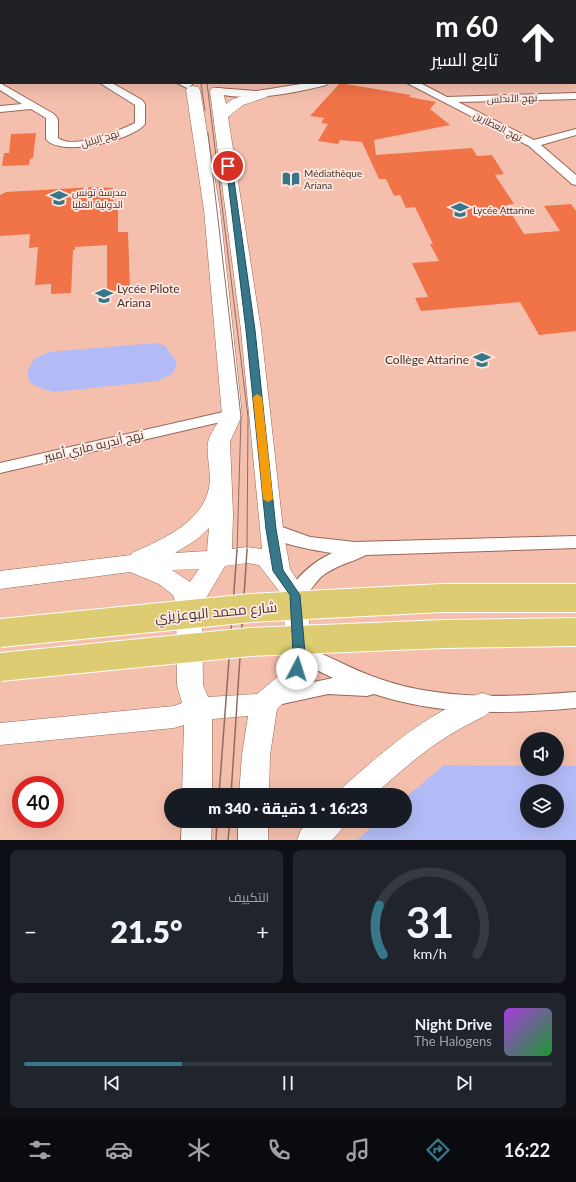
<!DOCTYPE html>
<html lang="ar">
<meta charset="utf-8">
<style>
body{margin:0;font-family:Lato,Cairo,sans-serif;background:#20242c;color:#f1f3f6;direction:rtl;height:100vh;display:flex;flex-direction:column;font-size:15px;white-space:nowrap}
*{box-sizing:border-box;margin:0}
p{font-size:13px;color:#9ea1a6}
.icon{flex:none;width:22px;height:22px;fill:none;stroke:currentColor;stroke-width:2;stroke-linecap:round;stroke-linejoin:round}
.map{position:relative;height:840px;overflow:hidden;direction:ltr}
.details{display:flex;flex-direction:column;gap:10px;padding:10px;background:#0d0f14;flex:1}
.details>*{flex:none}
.hud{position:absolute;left:0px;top:0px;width:576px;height:84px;box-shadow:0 4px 16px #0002;direction:rtl;background:#202124;color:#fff;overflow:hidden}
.fabs{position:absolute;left:520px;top:732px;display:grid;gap:8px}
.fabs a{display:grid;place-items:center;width:44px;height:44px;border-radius:50%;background:#171b24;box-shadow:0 4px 16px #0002;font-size:20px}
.speed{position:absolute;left:12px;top:776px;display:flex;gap:8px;font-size:20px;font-weight:700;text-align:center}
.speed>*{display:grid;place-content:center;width:52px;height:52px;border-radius:50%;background:#171b24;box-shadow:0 4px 16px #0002;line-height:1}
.speed .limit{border:6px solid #d22;background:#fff;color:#111}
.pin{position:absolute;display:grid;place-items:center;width:34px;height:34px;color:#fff;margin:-17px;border:2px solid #fff;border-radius:50%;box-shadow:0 1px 4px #0007}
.me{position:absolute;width:44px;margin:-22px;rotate:5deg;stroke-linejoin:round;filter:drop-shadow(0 0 3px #0008)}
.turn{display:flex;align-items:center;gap:14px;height:84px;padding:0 12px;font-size:18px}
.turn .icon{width:52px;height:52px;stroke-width:2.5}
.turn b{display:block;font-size:28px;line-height:34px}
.big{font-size:30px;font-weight:800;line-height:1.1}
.details .widget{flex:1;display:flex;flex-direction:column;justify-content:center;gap:6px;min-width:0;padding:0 14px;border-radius:8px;background:#20242c}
.details .dial{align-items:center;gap:0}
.dial svg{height:104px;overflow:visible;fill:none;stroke:#363941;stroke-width:7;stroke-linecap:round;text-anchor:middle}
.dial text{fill:#f1f3f6;stroke:none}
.song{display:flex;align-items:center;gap:12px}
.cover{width:48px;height:48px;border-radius:6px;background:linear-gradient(135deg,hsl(280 70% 55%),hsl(130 70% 35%))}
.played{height:4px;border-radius:2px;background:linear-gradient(90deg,#36778a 30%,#363941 30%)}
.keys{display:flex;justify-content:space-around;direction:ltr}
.heat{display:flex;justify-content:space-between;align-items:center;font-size:22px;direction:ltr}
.details .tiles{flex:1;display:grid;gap:10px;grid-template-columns:1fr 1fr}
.widget:last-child{grid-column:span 2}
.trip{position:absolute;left:164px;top:788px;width:248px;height:40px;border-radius:20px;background:#171b24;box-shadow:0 4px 16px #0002;font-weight:800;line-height:40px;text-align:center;direction:rtl}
.menu{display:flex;height:64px;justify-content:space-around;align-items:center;background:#090b0e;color:#9ea1a6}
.menu .icon{width:28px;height:28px}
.menu .active{color:#36778a}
.menu b{font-size:18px;color:#f1f3f6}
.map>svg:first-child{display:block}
</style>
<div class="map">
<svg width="576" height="840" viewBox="0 0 576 840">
<rect width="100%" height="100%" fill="#f5bfad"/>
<g fill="#b3bbf6" fill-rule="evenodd">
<polygon points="156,343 165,346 177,362 173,374 157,381 54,392 35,386 30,382 28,376 28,370 34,359 49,352"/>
<path d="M444,765l83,1v3h30v-3h19v74h-219l22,-19h26v-23zM527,791h30v30h-30z"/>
</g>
<g fill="#f17348">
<polygon points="340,83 411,95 409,97 436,102 430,109 450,125 374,140 376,155 472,148 477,156 492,155 504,174 495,175 514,204 506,205 524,234 560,231 544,206 571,204 576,211 576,331 539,335 520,302 421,311 415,298 428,297 412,263 439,261 430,244 433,244 415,207 406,208 400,195 394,196 386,179 379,179 362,142 340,140 338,144 318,141 328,124 321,123 324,118 310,116"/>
<polygon points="36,133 33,158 30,159 29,165 2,166 4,153 9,153 11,134"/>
<polygon points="95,187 113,188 114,210 118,210 118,232 128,232 130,290 107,291 107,245 75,247 75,250 73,250 71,293 51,294 51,284 35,285 38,247 29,248 30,234 0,236 0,195 6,192"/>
</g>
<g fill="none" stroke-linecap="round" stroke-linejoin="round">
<g stroke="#986858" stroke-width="2">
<g id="minor">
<rect x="51" y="0" width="10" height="1"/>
<rect x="369" y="0" width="9" height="1"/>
<rect x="575" y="5" width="1" height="6"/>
<rect x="0" y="11" width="1" height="6"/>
<rect x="0" y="48" width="1" height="6"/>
<rect x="575" y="59" width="1" height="6"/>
<path d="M0,83l54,31 4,5v19c15,12 61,-7 77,-15v-18l-35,-22h12l30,17 3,4v20c-12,16 -85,34 -99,15v-21l-15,-9 -31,3v-6l22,-2 -22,-14z"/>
<polygon points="177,83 191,83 192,85 187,88"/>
<path d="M307,83h20l-1,2c-36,9 -76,17 -113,8l-1,-2 5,-3 40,3z"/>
<polygon points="407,83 420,83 447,97 576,93 576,99 458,102 534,140 576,129 576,135 541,145 576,175 576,185 572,184 529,146"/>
<polygon points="232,410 238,412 240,415 238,418 0,473 0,463"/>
<path d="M271,523l39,14 45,5 221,-6v12l-210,7c-15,8 -31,10 -45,22 -10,10 -17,28 -33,23l-2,-5c10,-18 27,-33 46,-42 -18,-3 -61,-9 -70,-24l3,-4z"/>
<path d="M299,645c28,9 53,25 81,34 63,22 131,18 196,13v16c-70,6 -134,8 -202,-14l-7,2 -39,-2 -55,12 -7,-2 -3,-6 3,-6 67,-14 -41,-20 -3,-5 3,-5z"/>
</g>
</g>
<g stroke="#986858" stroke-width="1">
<g id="tertiary">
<polygon points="235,0 247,0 234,1"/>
<polygon points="252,0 264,0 251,1"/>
<path d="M193,86l5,1 2,3 20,120 22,205 -12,27 3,72 -1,35 15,-2 15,2 -21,-219 -31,-239 2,-3h10l4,16 7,-5 29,-9 5,1 2,3 -2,3 -24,8 -15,12 33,213 22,199 7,40 17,26 5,58 -2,16 -11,19 -22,21 -7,46 -1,40h-30l3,-40 6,-39 -36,3v76h-30l2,-70 -10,3 -174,17v-22l174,-17 8,-3 -5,-18 -1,-80 -3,-10 -14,-11 -29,-12 -130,17v-18l131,-16 1,-2c29,-13 70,-30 77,-65 3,-14 -3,-31 -1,-46 2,-8 10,-19 14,-27l-18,-205 -18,-120 2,-3zM209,528l-2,23 -32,2 21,-13zM247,563l12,2 24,31 3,57 -2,15 -3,6 -24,20 -49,3 -5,-12 -1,-80 23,-39zM199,569l-9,13 -18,-12z"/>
<path d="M482,693l10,3 4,8c-6,11 -18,15 -29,21 -35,18 -64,44 -93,70h-35l5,-9c41,-36 85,-75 138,-93z"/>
<polygon points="182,821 212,821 211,840 181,840"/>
<rect x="238" y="821" width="30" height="19"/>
<polygon points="310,821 345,821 341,830 332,840 297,840 301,830"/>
</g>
</g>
<use href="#minor" fill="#fff" fill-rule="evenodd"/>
<use href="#tertiary" fill="#fff" fill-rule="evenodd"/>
<g stroke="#8f6d61" stroke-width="1">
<polyline points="201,83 205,111"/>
<polyline points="207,83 248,417 247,551"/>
<polyline points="208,133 241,417 237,551"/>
</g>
<g stroke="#8f6d61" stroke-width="1.5">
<polyline points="219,795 237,550"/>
<polyline points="231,795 247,550"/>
<polyline points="216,840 217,821"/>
<polyline points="228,840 230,821"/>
</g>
<g stroke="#fff" stroke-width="30" stroke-linecap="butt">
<g id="motorway-bridge">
<polyline points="0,633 251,608 442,598 576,598"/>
<polyline points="0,667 250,642 444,634 576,632"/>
</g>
</g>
<use href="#motorway-bridge" stroke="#ddcc71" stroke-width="28"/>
</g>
<polygon fill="#36778a" stroke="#234d5a" points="226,165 232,166 255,330 276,529 283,570 300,595 305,653 301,672 293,672 291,669 293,653 290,595 273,571 266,529 246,330"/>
<polygon fill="#f59e0b" points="257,394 262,397 273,499 268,502 263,499 253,397"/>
<defs>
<g id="library-bare" transform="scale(1.38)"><path d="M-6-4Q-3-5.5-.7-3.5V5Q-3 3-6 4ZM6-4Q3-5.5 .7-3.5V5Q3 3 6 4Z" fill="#36778a" stroke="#ffe8e1" stroke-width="2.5" paint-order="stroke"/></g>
<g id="school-bare" transform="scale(1.38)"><path d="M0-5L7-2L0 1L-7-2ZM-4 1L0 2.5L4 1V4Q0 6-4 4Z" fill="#36778a" stroke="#ffe8e1" stroke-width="2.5" paint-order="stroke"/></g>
</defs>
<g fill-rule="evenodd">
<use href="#library-bare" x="291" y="179"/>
<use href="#school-bare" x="59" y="198"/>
<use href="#school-bare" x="460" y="210"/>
<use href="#school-bare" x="104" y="296"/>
<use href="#school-bare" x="482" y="360"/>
</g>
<g text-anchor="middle" stroke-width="3.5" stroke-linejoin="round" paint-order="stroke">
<g font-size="10" fill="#48332c" stroke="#ffe8e1">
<text transform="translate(512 98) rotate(-2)" y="4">نهج الأندلس</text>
<text transform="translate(498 126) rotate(27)" y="4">نهج العطارين</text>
<text transform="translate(100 138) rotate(-17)" y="4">نهج البلبل</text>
</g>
<g font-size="10" fill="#48332c" stroke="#ffe8e1" text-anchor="start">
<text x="304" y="177">Médiathèque<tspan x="304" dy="12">Ariana</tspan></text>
<text x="72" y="196">مدرسة تونس<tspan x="72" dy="12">الدولية العليا</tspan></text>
<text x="473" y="214">Lycée Attarine</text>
</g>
<g font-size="12" fill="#48332c" stroke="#ffe8e1" text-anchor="start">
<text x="117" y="293">Lycée Pilote<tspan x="117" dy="14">Ariana</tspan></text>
<text x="469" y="364" text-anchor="end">Collège Attarine</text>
</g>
<g font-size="12" fill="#48332c" stroke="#ffe8e1">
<text transform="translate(94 446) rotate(-13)" y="4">نهج أندريه ماري أمبير</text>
</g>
<g font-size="14" fill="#48332c" stroke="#ffe8e1">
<text transform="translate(216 612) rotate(-5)" y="5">شارع محمد البوعزيزي</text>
</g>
</g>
</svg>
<div class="fabs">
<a><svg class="icon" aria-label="sound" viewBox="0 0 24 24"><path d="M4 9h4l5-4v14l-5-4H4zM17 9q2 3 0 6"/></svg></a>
<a><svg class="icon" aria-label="layers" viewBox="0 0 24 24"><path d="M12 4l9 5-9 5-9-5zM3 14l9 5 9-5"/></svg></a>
</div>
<div class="speed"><div class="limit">40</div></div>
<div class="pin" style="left:228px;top:166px;background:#d93025"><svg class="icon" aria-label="arrive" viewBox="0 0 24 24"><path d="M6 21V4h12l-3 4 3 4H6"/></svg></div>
<svg class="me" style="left:297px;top:669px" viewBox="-20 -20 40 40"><circle r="19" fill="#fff"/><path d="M0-13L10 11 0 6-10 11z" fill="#36778a"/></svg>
<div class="trip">16:23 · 1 دقيقة · 340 m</div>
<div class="hud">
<div class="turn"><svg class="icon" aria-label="ahead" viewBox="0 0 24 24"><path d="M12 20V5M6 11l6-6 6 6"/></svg><div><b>60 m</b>تابع السير</div></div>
</div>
</div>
<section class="details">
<div class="tiles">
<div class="widget dial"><svg viewBox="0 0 100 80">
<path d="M14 69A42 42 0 1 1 86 69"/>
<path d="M14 69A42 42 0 0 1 11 31" stroke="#36778a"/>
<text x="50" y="56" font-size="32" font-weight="700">31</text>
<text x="50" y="72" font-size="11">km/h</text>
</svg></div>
<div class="widget"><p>التكييف</p>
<div class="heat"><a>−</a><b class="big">21.5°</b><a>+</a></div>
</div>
<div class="widget">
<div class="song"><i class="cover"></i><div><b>Night Drive</b><p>The Halogens</p></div></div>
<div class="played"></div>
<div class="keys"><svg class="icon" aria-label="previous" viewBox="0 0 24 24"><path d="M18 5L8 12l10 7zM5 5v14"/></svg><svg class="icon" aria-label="pause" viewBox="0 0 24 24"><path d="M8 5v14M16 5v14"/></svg><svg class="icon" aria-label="next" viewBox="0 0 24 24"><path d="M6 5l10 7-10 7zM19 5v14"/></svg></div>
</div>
</div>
</section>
<nav class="menu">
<b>16:22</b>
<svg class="icon active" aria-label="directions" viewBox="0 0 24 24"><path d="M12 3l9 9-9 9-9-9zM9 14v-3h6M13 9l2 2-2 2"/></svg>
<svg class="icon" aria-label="music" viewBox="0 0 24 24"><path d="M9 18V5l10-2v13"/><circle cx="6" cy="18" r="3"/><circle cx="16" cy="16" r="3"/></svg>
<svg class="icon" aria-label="phone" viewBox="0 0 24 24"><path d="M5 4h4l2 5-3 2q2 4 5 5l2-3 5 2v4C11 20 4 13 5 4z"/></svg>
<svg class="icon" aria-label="climate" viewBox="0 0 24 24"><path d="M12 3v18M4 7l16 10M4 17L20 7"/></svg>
<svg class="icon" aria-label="car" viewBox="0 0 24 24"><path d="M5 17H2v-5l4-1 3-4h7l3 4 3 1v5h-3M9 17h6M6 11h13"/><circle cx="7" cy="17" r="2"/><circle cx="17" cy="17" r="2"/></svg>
<svg class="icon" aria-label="filters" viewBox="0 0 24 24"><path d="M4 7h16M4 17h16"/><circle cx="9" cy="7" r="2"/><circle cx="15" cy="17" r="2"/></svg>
</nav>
